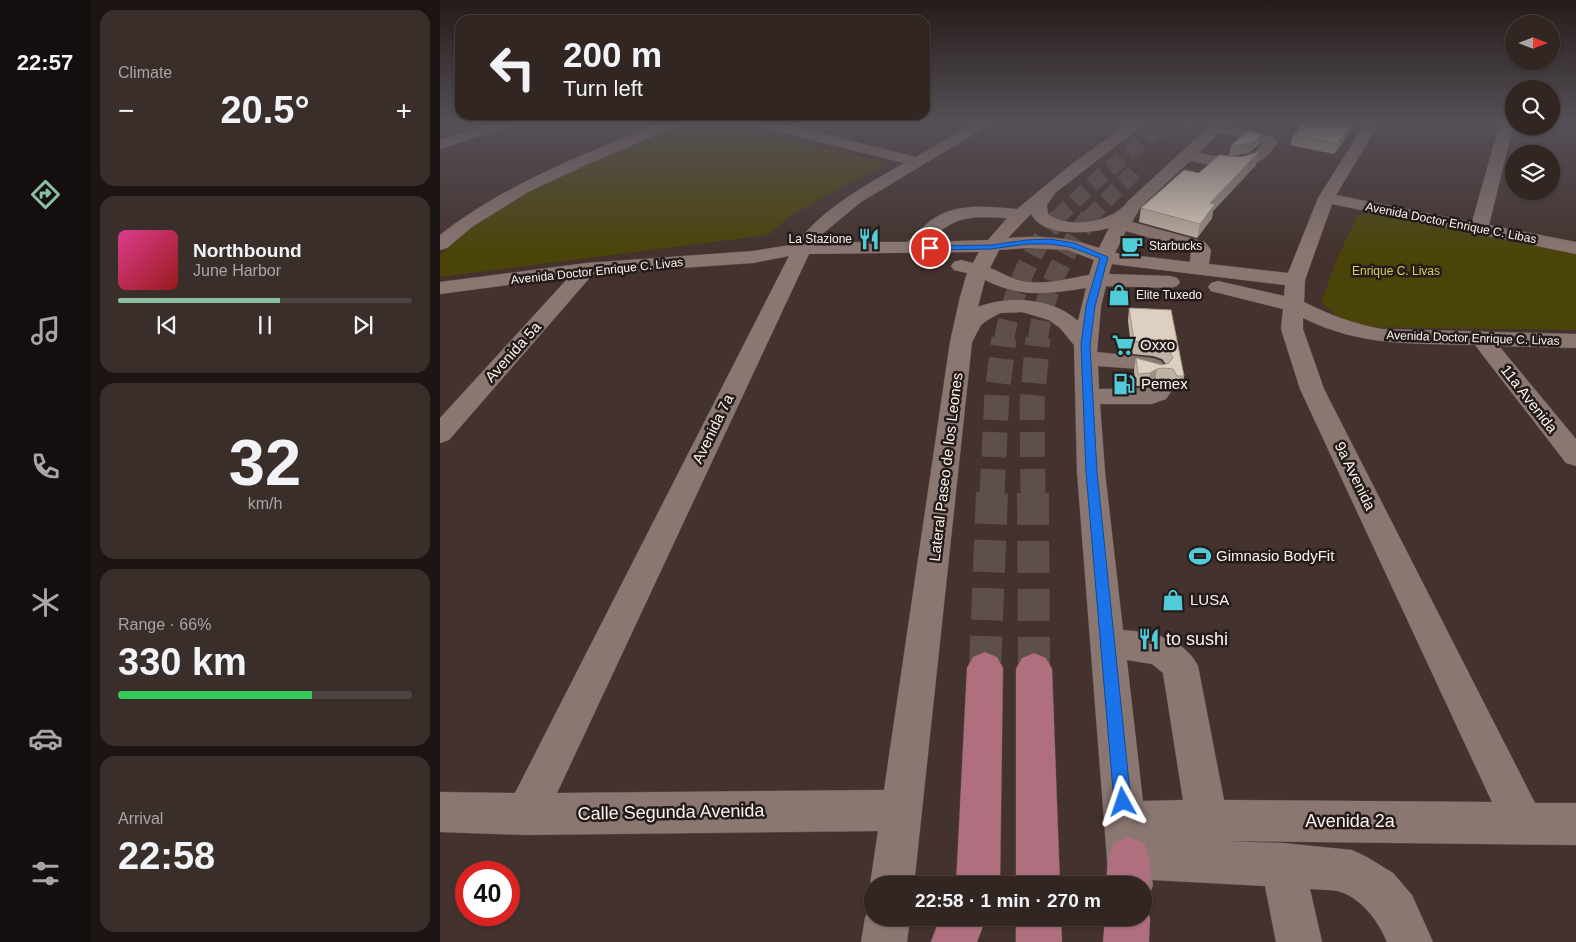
<!DOCTYPE html>
<meta charset="utf-8">
<style>
body{margin:0;font-family:Helvetica,sans-serif;background:#3a2e2a;color:#f1f3f6;height:100vh;display:flex;flex-direction:column;font-size:19px;white-space:nowrap}
*{box-sizing:border-box;margin:0}
p{font-size:16px;color:#a8a5a5}
.icon{flex:none;width:28px;height:28px;fill:none;stroke:currentColor;stroke-width:2;stroke-linecap:round;stroke-linejoin:round}
.map{position:relative;flex:1;overflow:hidden}
.panel{display:flex;flex-direction:column;gap:10px;padding:10px;background:#1c1513;width:350px}
.panel>*{flex:none}
.guide{position:absolute;left:15px;top:15px;width:475px;height:105px;border-radius:15px;box-shadow:0 1px 4px #0004,0 0 0 1px #4d4340;background:#322622;color:#f1f3f6;overflow:hidden}
.needle{width:32px;rotate:90deg}
.fabs{position:absolute;left:1065px;top:15px;display:grid;gap:10px}
.fabs a{display:grid;place-items:center;width:55px;height:55px;border-radius:50%;background:#322622;box-shadow:0 1px 4px #0004,0 0 0 1px #4d4340;font-size:25px}
.speed{position:absolute;left:15px;top:861px;display:flex;gap:10px;font-size:25px;font-weight:700;text-align:center}
.speed>*{display:grid;place-content:center;width:65px;height:65px;border-radius:50%;background:#322622;box-shadow:0 1px 4px #0004,0 0 0 1px #4d4340;line-height:1}
.speed .limit{border:8px solid #d22;background:#fff;color:#111}
.pin{position:absolute;display:grid;place-items:center;width:42px;height:42px;color:#fff;margin:-21px;border:2px solid #fff;border-radius:50%;box-shadow:0 1px 5px #0007}
.me{position:absolute;width:55px;margin:-28px;rotate:355deg;stroke-linejoin:round;filter:drop-shadow(0 0 4px #0008)}
.turn{display:flex;align-items:center;gap:18px;height:105px;padding:0 25px;font-size:22px}
.turn .icon{width:65px;height:65px;stroke-width:2.5}
.turn b{display:block;font-size:35px;line-height:42px}
.big{font-size:38px;font-weight:800;line-height:1.1}
.panel .card{flex:1;display:flex;flex-direction:column;justify-content:center;gap:8px;min-width:0;padding:0 18px;border-radius:15px;background:#3a2e2a}
.panel .dial{align-items:center;gap:0}
.dial b{font-size:65px;line-height:1}
.song{display:flex;align-items:center;gap:15px}
.cover{width:60px;height:60px;border-radius:8px;background:linear-gradient(135deg,hsl(330 70% 55%),hsl(0 70% 35%))}
.played{height:5px;border-radius:2px;background:linear-gradient(90deg,#8abfa5 55%,#4d4340 55%)}
.keys{display:flex;justify-content:space-around;direction:ltr}
.heat{display:flex;justify-content:space-between;align-items:center;font-size:28px;direction:ltr}
.charge{height:8px;border-radius:4px;background:linear-gradient(90deg,#34c759 66%,#4d4340 0)}
.trip{position:absolute;left:424px;top:876px;width:288px;height:50px;border-radius:25px;background:#322622;box-shadow:0 1px 4px #0004,0 0 0 1px #4d4340;font-weight:800;line-height:50px;text-align:center}
main{display:flex;flex:1;min-height:0}
.menu{display:flex;flex-direction:column;width:90px;justify-content:space-around;align-items:center;background:#140f0e;color:#a8a5a5}
.menu .icon{width:35px;height:35px}
.menu .active{color:#8abfa5}
.menu b{font-size:22px;color:#f1f3f6}
.map>svg:first-child{display:block}
</style>
<main>
<nav class="menu">
<b>22:57</b>
<svg class="icon active" aria-label="directions" viewBox="0 0 24 24"><path d="M12 3l9 9-9 9-9-9zM9 14v-3h6M13 9l2 2-2 2"/></svg>
<svg class="icon" aria-label="music" viewBox="0 0 24 24"><path d="M9 18V5l10-2v13"/><circle cx="6" cy="18" r="3"/><circle cx="16" cy="16" r="3"/></svg>
<svg class="icon" aria-label="phone" viewBox="0 0 24 24"><path d="M5 4h4l2 5-3 2q2 4 5 5l2-3 5 2v4C11 20 4 13 5 4z"/></svg>
<svg class="icon" aria-label="climate" viewBox="0 0 24 24"><path d="M12 3v18M4 7l16 10M4 17L20 7"/></svg>
<svg class="icon" aria-label="car" viewBox="0 0 24 24"><path d="M5 17H2v-5l4-1 3-4h7l3 4 3 1v5h-3M9 17h6M6 11h13"/><circle cx="7" cy="17" r="2"/><circle cx="17" cy="17" r="2"/></svg>
<svg class="icon" aria-label="filters" viewBox="0 0 24 24"><path d="M4 7h16M4 17h16"/><circle cx="9" cy="7" r="2"/><circle cx="15" cy="17" r="2"/></svg>
</nav>
<section class="panel">
<div class="card"><p>Climate</p>
<div class="heat"><a>−</a><b class="big">20.5°</b><a>+</a></div>
</div>
<div class="card">
<div class="song"><i class="cover"></i><div><b>Northbound</b><p>June Harbor</p></div></div>
<div class="played"></div>
<div class="keys"><svg class="icon" aria-label="previous" viewBox="0 0 24 24"><path d="M18 5L8 12l10 7zM5 5v14"/></svg><svg class="icon" aria-label="pause" viewBox="0 0 24 24"><path d="M8 5v14M16 5v14"/></svg><svg class="icon" aria-label="next" viewBox="0 0 24 24"><path d="M6 5l10 7-10 7zM19 5v14"/></svg></div>
</div>
<div class="card dial"><b>32</b><p>km/h</p></div>
<div class="card"><p>Range · 66%</p><b class="big">330 km</b><div class="charge"></div></div>
<div class="card"><p>Arrival</p><b class="big">22:58</b></div>
</section>
<div class="map">
<svg width="1136" height="942" viewBox="0 0 1136 942">
<rect width="100%" height="100%" fill="#43322d"/>
<g fill="#4a4409">
<polygon points="246,122 274,122 447,163 353,214 327,235 0,277 0,255 48,212 113,178"/>
<polygon points="929,212 945,212 1136,251 1136,330 925,327 903,322 881,302 899,254 918,215"/>
</g>
<g fill="none" stroke-linecap="round" stroke-linejoin="round">
<g stroke="#5f4f4a" stroke-width="16" stroke-dasharray="16 8" stroke-linecap="butt">
<polyline points="617,218 663,174 729,122"/>
<polyline points="649,218 700,166"/>
</g>
<g stroke="#5f4f4a" stroke-width="20" stroke-dasharray="20 10" stroke-linecap="butt">
<path d="M564,340c8,-46 25,-87 54,-123"/>
<path d="M598,340c5,-45 25,-88 52,-123"/>
</g>
<g stroke="#5f4f4a" stroke-width="25" stroke-dasharray="25 12" stroke-linecap="butt">
<polyline points="552,494 557,393 564,338"/>
<polyline points="593,494 592,403 598,338"/>
</g>
<g stroke="#5f4f4a" stroke-width="32" stroke-dasharray="32 16" stroke-linecap="butt">
<polyline points="593,493 594,669"/>
<polyline points="545,668 552,493"/>
</g>
<g stroke="#5c4e4a" stroke-width="1">
<g id="minor">
<polygon points="55,122 77,122 75,125 0,149 0,140"/>
<path d="M222,122h20l-2,3 -92,39 -60,28 -56,35 -25,21 -7,2v-15c66,-52 145,-81 222,-113z"/>
<path d="M309,122h26l141,35 60,-35h18l-133,80 -40,33 -5,7h91c11,-9 20,-21 33,-27 23,-12 52,-8 77,-6l51,-42 62,-45h17l-92,71 -8,12 1,9c21,16 66,8 80,-13l86,-79h16l-3,4 47,11 3,6c-21,35 -53,24 -87,18l-50,47 -8,14 73,20 6,8 -2,14 79,9 30,-75 48,-76h14l-44,73 136,27 28,-100h14l-25,103 87,17v12l-244,-50 -27,76 -1,22c26,13 50,22 78,27l194,5v14l-77,-2 77,93v27l-10,-3 -91,-118c-62,-2 -113,2 -172,-27v11l21,60 211,414h41v42l-352,-4 59,2 69,7 15,7 26,16 19,22 21,47h-46c-8,-19 -22,-39 -41,-48 -9,-5 -25,-4 -36,-5l12,53h-46l-11,-56 -113,-6 1,5 -6,16 -5,1v-17h-33l-32,-413 -3,-127 -14,-17 -11,-8 -27,-8 -22,1 -14,8 -5,4 -9,17 -58,543h-42v6l-2,-6 8,-54 -352,4 -86,-3v-40l75,1 274,-537 -36,7 -160,11 -144,166 -9,3v-25l129,-141 -129,17v-12l147,-19 166,-12 43,-7c28,-37 69,-58 108,-81l-153,-38zM780,133l38,7 5,3c-15,22 -43,14 -65,10zM591,214c12,23 57,20 78,14l-10,20c-31,-11 -58,-13 -91,-10zM543,217l24,1 -19,22 -60,2c19,-18 29,-24 55,-25zM686,231l65,19 -1,12 -75,-9zM587,248l41,2 26,10 -5,15c-23,4 -51,12 -74,4 -9,-3 -17,-8 -25,-11l9,-18zM539,252l-6,11 -12,-3 -7,2 -3,4 3,4 13,3 -7,24 -10,45 -66,448 -327,3 252,-539zM672,264l173,21 -1,11 -66,-15 -7,2 -3,4 3,4 72,18 -2,20 19,60 192,413 -268,-2 -26,-134c-14,-28 -46,-34 -75,-36l-18,-158 -5,-68h52l14,-5 7,-10 -3,-5c-9,-2 -15,-3 -21,4l-50,1 -1,-23c13,1 27,2 41,3 12,2 9,10 26,6l4,-5 -8,-9 -8,-3 -56,-6 4,-46 5,-20 64,2 7,-2 3,-4 -3,-4 -7,-2 -61,-2zM545,280c37,18 61,14 101,8l-8,33c-25,-23 -69,-26 -100,-14zM687,660l25,4 11,9 20,127 -40,1z"/>
<polygon points="432,902 432,918 470,918 467,942 421,942 425,918"/>
</g>
</g>
<g stroke="#5c4e4a" stroke-width="1">
<g id="major">
<polygon points="744,122 760,122 750,128 745,127"/>
<polygon points="545,652 557,657 563,668 560,885 516,885 527,668 533,657"/>
<polygon points="594,653 606,658 612,669 620,885 576,885 576,669 582,658"/>
<path d="M689,837l15,6c8,18 10,41 -2,58v-16h-36l2,-27 6,-15z"/>
<polygon points="703,902 710,918 709,942 663,942 665,918 702,918"/>
<polygon points="500,918 546,918 537,942 491,942"/>
<polygon points="576,918 621,918 622,942 576,942"/>
</g>
</g>
<use href="#minor" fill="#8b7772" fill-rule="evenodd"/>
<use href="#major" fill="#b06f7f" fill-rule="evenodd"/>
</g>
<g fill="#bfb3a5">
<polygon points="911,131 894,154 850,145 853,135"/>
<polygon points="820,143 809,153 789,156 816,165 773,211 772,218 757,238 699,222 701,208 789,156 791,146"/>
<polygon points="689,308 731,310 744,376 742,389 735,389 730,382 721,381 715,381 708,386 696,386 694,371 696,358 722,365 726,364 722,359 713,356 692,354 688,321"/>
</g>
<g fill="#9b9286">
<polygon points="913,122 911,131 894,154 897,144"/>
<polygon points="822,134 820,143 809,153 789,156 791,146"/>
<polygon points="819,152 816,165 773,211 772,218 757,238 760,224 770,203"/>
<polygon points="717,369 715,381 708,386 710,373"/>
</g>
<g fill="#ded0c0" stroke="#9b9286">
<polygon points="864,122 913,122 897,144 853,135"/>
<polygon points="808,130 822,134 811,143 791,146"/>
<polygon points="819,152 770,203 775,204 760,224 701,208 744,170 759,173 779,155 801,157"/>
<polygon points="689,308 731,310 744,376 737,376 733,369 723,368 717,369 710,373 698,374 696,358 722,365 729,363 733,357 724,347 715,344 694,341"/>
</g>
<linearGradient id="sky" x2="0" y2="1"><stop stop-color="#251c19"/><stop offset="0.48" stop-color="#554f57"/><stop offset="1" stop-color="#554f57" stop-opacity="0"/></linearGradient>
<rect width="1136" height="254" fill="url(#sky)"/>
<polygon fill="#1a73e8" stroke="#114b97" points="610,239 634,243 668,257 655,306 650,345 657,472 691,802 689,808 683,811 677,808 674,802 646,472 641,345 646,306 660,258 630,247 610,244 587,244 551,249 490,250 486,248 490,246 551,245 587,240"/>
<defs>
<g id="restaurant-bare" transform="scale(1.725)"><path d="M-5-6h1v4h1v-4h1v4h1v-4h1v5L-1.5 .5V6h-2V.5L-5-1ZM5-6V6H3V1.5H1.5Q1.5-4 5-6Z" fill="#52cbd9" stroke="#241c1a" stroke-width="2.5" paint-order="stroke"/></g>
<g id="cafe-bare" transform="scale(1.725)"><path d="M-5.5-4.5H6V0H3Q3 3.5 0 3.5H-2.5Q-5.5 3.5-5.5 0ZM3-3.2v2h1.7v-2ZM-6 4.5H4V6H-6Z" fill="#52cbd9" stroke="#241c1a" stroke-width="2.5" paint-order="stroke"/></g>
<g id="shop-bare" transform="scale(1.725)"><path d="M-5-2.5h2.3a2.7 3.5 0 0 1 5.4 0H5L5.5 6h-11ZM-1.5-2.5h3a1.5 2.3 0 0 0-3 0Z" fill="#52cbd9" stroke="#241c1a" stroke-width="2.5" paint-order="stroke"/></g>
<g id="supermarket-bare" transform="scale(1.725)"><path d="M-6-5.5h2.5l.6 2H6L4.5 2H-2.5L-4.4-4H-6ZM-1.5 3.2a1.3 1.3 0 1 0 .1 0ZM3 3.2a1.3 1.3 0 1 0 .1 0Z" fill="#52cbd9" stroke="#241c1a" stroke-width="2.5" paint-order="stroke"/></g>
<g id="fuel-bare" transform="scale(1.725)"><path d="M-5.5-6h7V0h2V4h1.3V-2.5L3-4.5l.8-.8L6-3V5H2.5V1h-1V6h-7ZM-4.2-4.7v3.2H.2V-4.7Z" fill="#52cbd9" stroke="#241c1a" stroke-width="2.5" paint-order="stroke"/></g>
<g id="stadium-bare" transform="scale(1.725)"><path d="M0-5a6.5 5 0 1 0 0 10a6.5 5 0 1 0 0-10ZM-3.5-1.8h7v3.6h-7Z" fill="#52cbd9" stroke="#241c1a" stroke-width="2.5" paint-order="stroke"/></g>
</defs>
<g fill-rule="evenodd">
<use href="#restaurant-bare" x="429" y="239"/>
<use href="#cafe-bare" x="692" y="246"/>
<use href="#shop-bare" x="679" y="295"/>
<use href="#supermarket-bare" x="683" y="345"/>
<use href="#fuel-bare" x="684" y="384"/>
<use href="#stadium-bare" x="760" y="556"/>
<use href="#shop-bare" x="733" y="600"/>
<use href="#restaurant-bare" x="709" y="639"/>
</g>
<g text-anchor="middle" stroke-width="5" stroke-linejoin="round" paint-order="stroke">
<g font-size="12" fill="#fdf2ee" stroke="#241c1a">
<text transform="translate(1011 223) rotate(11)" y="4">Avenida Doctor Enrique C. Libas</text>
<text transform="translate(157 271) rotate(-6)" y="4">Avenida Doctor Enrique C. Livas</text>
<text transform="translate(1033 338) rotate(2)" y="4">Avenida Doctor Enrique C. Livas</text>
</g>
<g font-size="12" fill="#fdf2ee" stroke="#241c1a" text-anchor="start">
<text x="412" y="243" text-anchor="end">La Stazione</text>
<text x="709" y="250">Starbucks</text>
<text x="696" y="299">Elite Tuxedo</text>
</g>
<g font-size="12" fill="#d8cd60" stroke="#241c1a">
<text x="956" y="275">Enrique C. Livas</text>
</g>
<g font-size="15" fill="#fdf2ee" stroke="#241c1a" text-anchor="start">
<text x="700" y="350">Oxxo</text>
<text x="701" y="389">Pemex</text>
<text x="776" y="561">Gimnasio BodyFit</text>
<text x="750" y="605">LUSA</text>
</g>
<g font-size="15" fill="#fdf2ee" stroke="#241c1a">
<text transform="translate(73 352) rotate(-48)" y="5">Avenida 5a</text>
<text transform="translate(1089 399) rotate(52)" y="5">11a Avenida</text>
<text transform="translate(273 429) rotate(-64)" y="5">Avenida 7a</text>
<text transform="translate(506 467) rotate(-83)" y="5">Lateral Paseo de los Leones</text>
<text transform="translate(915 476) rotate(64)" y="5">9a Avenida</text>
</g>
<g font-size="18" fill="#fdf2ee" stroke="#241c1a" text-anchor="start">
<text x="726" y="645">to sushi</text>
</g>
<g font-size="18" fill="#fdf2ee" stroke="#241c1a">
<text transform="translate(231 812) rotate(-1)" y="6">Calle Segunda Avenida</text>
<text x="910" y="827">Avenida 2a</text>
</g>
</g>
</svg>
<div class="fabs">
<a><svg class="needle" viewBox="-14 -14 28 28"><path d="M0-13l5 13h-10z" fill="#e53935"/><path d="M0 13l5-13h-10z" fill="#a8a5a5"/></svg></a>
<a><svg class="icon" aria-label="search" viewBox="0 0 24 24"><circle cx="10" cy="10" r="6"/><path d="M15 15l6 6"/></svg></a>
<a><svg class="icon" aria-label="layers" viewBox="0 0 24 24"><path d="M12 4l9 5-9 5-9-5zM3 14l9 5 9-5"/></svg></a>
</div>
<div class="speed"><div class="limit">40</div></div>
<div class="pin" style="left:490px;top:248px;background:#d93025"><svg class="icon" aria-label="arrive" viewBox="0 0 24 24"><path d="M6 21V4h12l-3 4 3 4H6"/></svg></div>
<svg class="me" style="left:683px;top:802px" viewBox="-20 -20 40 40"><path d="M0-17L14 15 0 8-14 15z" fill="#1a73e8" stroke="#fff" stroke-width="4"/></svg>
<div class="trip">22:58 · 1 min · 270 m</div>
<div class="guide">
<div class="turn"><svg class="icon" aria-label="left" viewBox="0 0 24 24"><path d="M17 20v-9H6M10 6l-5 5 5 5"/></svg><div><b>200 m</b>Turn left</div></div>
</div>
</div>
</main>
